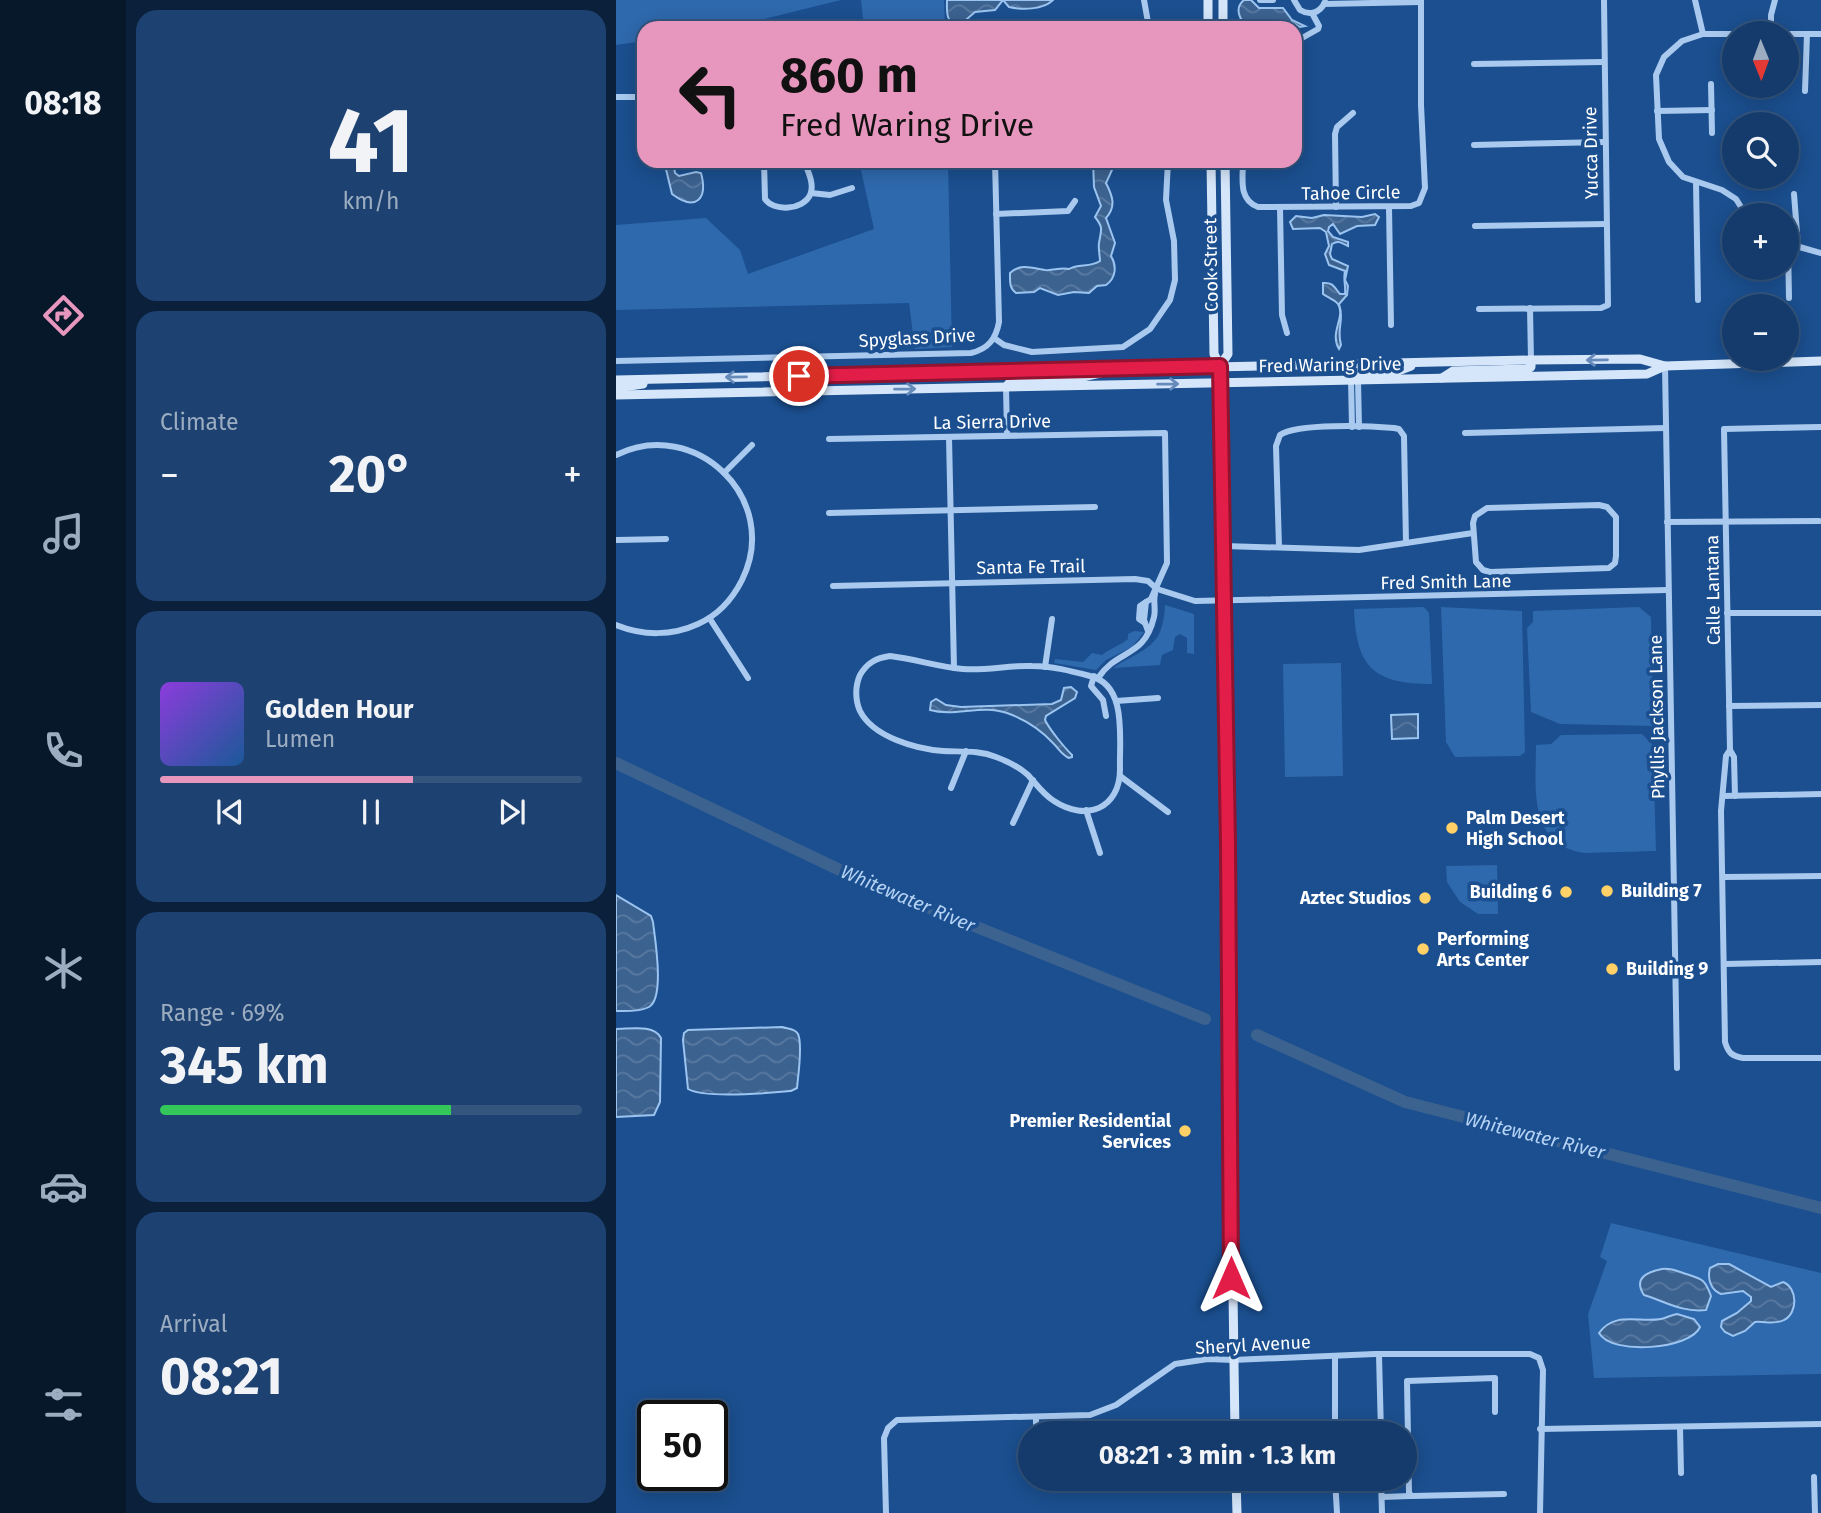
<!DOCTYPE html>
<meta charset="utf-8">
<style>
body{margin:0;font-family:"Fira Sans",sans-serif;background:#1d4271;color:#f1f3f6;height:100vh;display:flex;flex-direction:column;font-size:26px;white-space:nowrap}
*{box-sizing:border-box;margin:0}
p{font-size:23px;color:#9dadc1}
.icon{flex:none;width:38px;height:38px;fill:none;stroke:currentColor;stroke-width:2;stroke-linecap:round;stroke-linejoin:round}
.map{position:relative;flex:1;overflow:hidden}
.panel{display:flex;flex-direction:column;gap:10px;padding:10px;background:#0b203b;width:490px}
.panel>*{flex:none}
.hud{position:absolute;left:21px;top:21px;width:665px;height:147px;border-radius:21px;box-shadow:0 4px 18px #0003,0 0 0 2px #33557e;background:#e797bd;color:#111;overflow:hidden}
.needle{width:46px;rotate:179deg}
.controls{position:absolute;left:1106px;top:21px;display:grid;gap:14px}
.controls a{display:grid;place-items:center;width:77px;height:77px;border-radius:50%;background:#143b6b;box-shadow:0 4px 18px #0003,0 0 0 2px #33557e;font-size:35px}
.speed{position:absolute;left:21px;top:1400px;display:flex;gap:14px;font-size:35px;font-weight:700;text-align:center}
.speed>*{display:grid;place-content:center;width:91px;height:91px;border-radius:50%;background:#143b6b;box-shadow:0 4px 18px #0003,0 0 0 2px #33557e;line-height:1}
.speed .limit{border:4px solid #111;border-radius:10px;background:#fff;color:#111}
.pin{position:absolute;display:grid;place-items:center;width:60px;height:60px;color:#fff;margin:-30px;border:4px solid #fff;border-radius:50%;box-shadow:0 2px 7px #0007}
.me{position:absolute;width:77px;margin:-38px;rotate:0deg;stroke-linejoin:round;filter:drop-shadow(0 0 5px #0008)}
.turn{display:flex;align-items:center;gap:24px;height:147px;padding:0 28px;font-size:32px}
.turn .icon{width:91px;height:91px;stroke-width:2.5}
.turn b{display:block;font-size:49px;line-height:60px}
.big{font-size:52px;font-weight:700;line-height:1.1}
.panel .tile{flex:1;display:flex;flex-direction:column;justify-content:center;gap:10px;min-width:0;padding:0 24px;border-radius:21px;background:#1d4271}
.panel .dial{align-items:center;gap:0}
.dial b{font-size:91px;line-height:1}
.song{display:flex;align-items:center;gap:21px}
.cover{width:84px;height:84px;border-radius:10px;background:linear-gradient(135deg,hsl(270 70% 55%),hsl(210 70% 35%))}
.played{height:7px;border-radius:4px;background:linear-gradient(90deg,#e797bd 60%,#33557e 60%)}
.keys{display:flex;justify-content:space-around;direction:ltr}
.heat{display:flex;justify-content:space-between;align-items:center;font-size:38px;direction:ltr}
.charge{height:10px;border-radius:5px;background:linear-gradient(90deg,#34c759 69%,#33557e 0)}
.trip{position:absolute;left:402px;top:1421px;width:399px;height:70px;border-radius:35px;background:#143b6b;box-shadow:0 4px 18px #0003,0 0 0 2px #33557e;font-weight:700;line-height:70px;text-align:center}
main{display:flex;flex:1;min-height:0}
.dock{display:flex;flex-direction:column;width:126px;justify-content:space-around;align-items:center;background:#08182b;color:#9dadc1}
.dock .icon{width:49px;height:49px}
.dock .current{color:#e797bd}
.dock b{font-size:32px;color:#f1f3f6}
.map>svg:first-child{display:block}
</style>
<main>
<nav class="dock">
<b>08:18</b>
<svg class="icon current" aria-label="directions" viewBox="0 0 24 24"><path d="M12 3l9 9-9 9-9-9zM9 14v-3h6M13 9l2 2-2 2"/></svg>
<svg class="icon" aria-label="music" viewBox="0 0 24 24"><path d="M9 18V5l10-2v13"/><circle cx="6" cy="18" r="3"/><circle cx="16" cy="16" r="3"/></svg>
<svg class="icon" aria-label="phone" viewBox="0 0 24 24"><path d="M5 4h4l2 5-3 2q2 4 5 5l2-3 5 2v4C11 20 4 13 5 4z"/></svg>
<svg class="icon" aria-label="climate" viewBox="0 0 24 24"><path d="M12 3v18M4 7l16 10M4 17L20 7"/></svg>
<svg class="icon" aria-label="car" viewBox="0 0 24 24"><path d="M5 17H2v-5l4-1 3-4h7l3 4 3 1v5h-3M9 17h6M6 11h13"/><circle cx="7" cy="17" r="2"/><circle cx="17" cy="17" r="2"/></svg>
<svg class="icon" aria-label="filters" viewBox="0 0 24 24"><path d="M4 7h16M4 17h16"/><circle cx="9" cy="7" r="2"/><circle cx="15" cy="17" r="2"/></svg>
</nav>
<section class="panel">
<div class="tile dial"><b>41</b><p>km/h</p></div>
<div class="tile"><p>Climate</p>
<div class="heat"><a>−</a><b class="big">20°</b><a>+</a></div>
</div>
<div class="tile">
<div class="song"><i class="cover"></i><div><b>Golden Hour</b><p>Lumen</p></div></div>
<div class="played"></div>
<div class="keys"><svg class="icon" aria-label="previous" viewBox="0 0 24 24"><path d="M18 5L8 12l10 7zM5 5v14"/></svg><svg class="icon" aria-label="pause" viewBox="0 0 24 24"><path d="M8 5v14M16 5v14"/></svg><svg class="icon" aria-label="next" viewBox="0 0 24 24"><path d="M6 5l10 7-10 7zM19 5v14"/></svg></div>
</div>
<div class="tile"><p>Range · 69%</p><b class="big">345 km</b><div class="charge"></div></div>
<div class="tile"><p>Arrival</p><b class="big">08:21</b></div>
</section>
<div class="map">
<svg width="1205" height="1513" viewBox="0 0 1205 1513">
<defs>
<pattern id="water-waves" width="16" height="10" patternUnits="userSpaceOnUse" patternTransform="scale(1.75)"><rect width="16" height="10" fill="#3c6290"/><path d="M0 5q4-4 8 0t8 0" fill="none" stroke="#597aa1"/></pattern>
</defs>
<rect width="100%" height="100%" fill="#1b4f8f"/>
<g fill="#2e69ad">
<polygon points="0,0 225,0 111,28 28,28 28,41 0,45"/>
<polygon points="245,0 328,0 329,28 248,28"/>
<polygon points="243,161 332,161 336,347 299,349 293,303 0,310 0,225 90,218 124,250 132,274 258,229"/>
<path d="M549,605l29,9v40l-7,-1v-15l-7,-4 -5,3 -2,13 -11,5 -2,10 -47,3c32,-21 50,-19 52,-63z"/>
<path d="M808,607l5,6 3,71c-59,0 -76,-17 -78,-75z"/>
<polygon points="825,607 906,611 909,752 904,756 839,757 830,742"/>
<polygon points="1023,607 1035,617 1037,726 944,724 915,712 911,628 917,622 917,611"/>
<path d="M518,631l10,1 -12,15 -26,13 -10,10 -42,-7 1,-4 28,3 9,-9 10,2c9,-7 17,-9 26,-16v-5z"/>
<polygon points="725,663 727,776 669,777 667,664"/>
<path d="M1026,734l11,11 3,106 -72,2c-57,-8 -48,-66 -48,-108l15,-1 10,-9z"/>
<polygon points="881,865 882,914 862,914 844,902 831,882 830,866"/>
<polygon points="995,1223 1205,1273 1205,1374 978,1378 972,1314 991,1261 984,1257"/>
</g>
<g fill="url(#water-waves)" stroke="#9cc4f0" stroke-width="2">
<path d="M331,0h56l-8,10 -20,2 -16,14c-14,-4 -12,-14 -12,-26z"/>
<path d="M387,0h50c-10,10 -31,10 -44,7z"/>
<path d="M628,0h7l8,8h24l9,12 13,6 -5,1 -9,-5 -2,1 3,5h-45c-6,-8 -14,-19 -3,-28z"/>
<path d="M48,161h9l2,12 4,3 17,-4 5,1c7,26 -5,39 -29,21z"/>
<path d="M477,161h16l3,9 -6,13c6,12 11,23 0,35l9,25 -4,13c6,10 5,22 -5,29l-9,1 -8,7 -15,-1 -16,3 -18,-7 -6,4 -18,1c-7,-5 -6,-12 -6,-20 11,-10 22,-5 35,-3 8,1 15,-3 24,-1 9,-6 21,-1 31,-8 0,-5 -2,-13 -1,-18 2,-13 5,-15 -4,-26l6,-11 -7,-19z"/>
<path d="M759,214l4,3 -4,8 -18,1 -17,8 -7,-10 -4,3 -1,4 5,6 15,5v4c-7,-3 -9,-6 -16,-2l-2,10 2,5 16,7 -3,14 3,6 -1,9 -8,9c6,17 -3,23 2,41l-2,4c-10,-17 7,-32 -1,-45 -3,-4 -11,-7 -15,-10v-11c10,-1 11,4 17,11h5c1,-9 -2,-14 0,-23l-16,-6 -4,-11 4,-8 -3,-14 -6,-4 -27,1 -3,-7 6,-6 16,2 12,-3 38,2z"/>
<path d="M455,687l6,5 -2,6 -29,18 -1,4c5,10 19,27 27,35v2l-3,1c-7,-3 -10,-9 -16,-15 -12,-13 -29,-24 -46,-30 -25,-9 -52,4 -77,-3l1,-8 5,-3 10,6 15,2 91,-3 9,-4 3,-12z"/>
<polygon points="802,714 802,738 776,739 775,715"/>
<path d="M0,895l35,21 2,6c2,17 12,76 -4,85 -9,5 -23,4 -33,4z"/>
<path d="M166,1027c5,2 13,1 16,7 5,11 0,42 -1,54l-6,3c-22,2 -86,8 -103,-2l-5,-49 1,-7 4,-3z"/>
<path d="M0,1029c14,0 38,-5 45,9l-1,64 -6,13 -38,2z"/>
<path d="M1113,1264l42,23 12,-5c15,6 15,31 1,38 -8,5 -20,1 -29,2l-10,9 -12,5 -8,-4 -4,-5 1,-6 15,-8 14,-12v-4l-8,-6 -22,3c-10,-4 -14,-15 -11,-26l8,-4z"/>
<path d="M1046,1269c10,-1 15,2 24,5 16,5 19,5 25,22l-5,14c-23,3 -42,-9 -62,-15 -11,-17 3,-23 18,-26z"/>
<path d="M1061,1314l17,5 6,8c-9,22 -88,29 -101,6 16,-22 40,-10 62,-14 5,-1 10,-4 16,-5z"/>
</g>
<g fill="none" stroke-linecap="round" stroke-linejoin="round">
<g stroke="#3c6290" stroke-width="12">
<polyline points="0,763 249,882 589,1019"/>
<polyline points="641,1035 789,1102 1205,1208"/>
</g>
<g stroke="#a9c9ee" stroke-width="6">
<polyline points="528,0 533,28"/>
<polyline points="644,0 657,0"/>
<path d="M678,0l6,10c10,6 20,3 25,-8"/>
<polyline points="1079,0 1087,34"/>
<polyline points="708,4 805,2"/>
<polyline points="1155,33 1155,15 1159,0"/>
<polyline points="679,42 702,29 703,26 696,13"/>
<polyline points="858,64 987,62"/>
<polyline points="1095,84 1096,133"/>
<polyline points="1189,91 1191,34"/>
<polyline points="0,97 28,97"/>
<polyline points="1041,111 1096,110"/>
<polyline points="858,145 989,142"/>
<path d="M148,161l1,38c9,13 38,11 45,-4 5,-10 -2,-24 -6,-34"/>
<path d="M627,161c0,17 -5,39 15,46l153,-1 8,-3 6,-15 -4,-83v-105"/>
<polyline points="1080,182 1082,300"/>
<polyline points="195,193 214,195 236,188"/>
<polyline points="1178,194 1182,246"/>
<polyline points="720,207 719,134 721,127 737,113"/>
<polyline points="773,207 775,325"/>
<polyline points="664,208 666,315 671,333"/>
<polyline points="380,214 452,211 459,201"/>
<polyline points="1130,215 1120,199 1106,190 1067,177 1053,162 1043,139 1040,75 1048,57 1066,41 1087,34 1205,34"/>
<polyline points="859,226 990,224"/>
<polyline points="1172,245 1173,298"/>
<polyline points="1180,246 1205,253"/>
<polyline points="914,308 915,360"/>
<polyline points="863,309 985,308 992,305 988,0"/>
<polyline points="378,338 388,345 416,352 507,347 534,329 554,300 559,280 558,241 550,200 552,161"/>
<path d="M0,361l355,-8c17,-4 25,-14 28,-31l-4,-161"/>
<polyline points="1049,366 1061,1068"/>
<polyline points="735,380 736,427"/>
<polyline points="742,380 743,427"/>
<polyline points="390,387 391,435"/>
<path d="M1204,427l-96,2 6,321 -4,6 -5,55 4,231c3,10 6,14 18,16h78"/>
<polyline points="849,433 1050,428"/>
<polyline points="333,437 338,668"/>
<polyline points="213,439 549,433 551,563 535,599 530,602 528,620 532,631"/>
<path d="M0,455c79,-39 166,44 126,125 -10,20 -24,35 -44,44 -26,12 -55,12 -82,1"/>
<polyline points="108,473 136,445"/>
<polygon points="983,505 991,507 1000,517 1000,556 999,563 993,568 874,572 867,570 860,562 857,523 859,516 871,508"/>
<polyline points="213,513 479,507"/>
<polyline points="1051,522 1203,521"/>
<polyline points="0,540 50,539"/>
<polyline points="608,546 743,550 857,533"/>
<path d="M663,547l-3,-101 4,-11c17,-12 90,-9 114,-7l5,1 5,7 2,107"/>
<polyline points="217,586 519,579 532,581 541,589 579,601 1052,590"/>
<polyline points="1111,613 1204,613"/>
<polyline points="94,619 132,678"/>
<polyline points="529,623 523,619 524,606 530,602"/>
<path d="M274,656c25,3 49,11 73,13 23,2 46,-4 69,-3 20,0 39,5 58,10 38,9 29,63 30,93 0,40 -34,53 -66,32 -10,-6 -18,-17 -26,-26 -9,-8 -21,-14 -32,-18 -17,-7 -35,-5 -53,-6 -27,-2 -70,-14 -83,-40 -5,-11 -5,-25 0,-36 7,-12 16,-17 30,-19z"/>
<polyline points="429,667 436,619"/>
<polyline points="478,676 475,686 487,700 490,716"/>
<path d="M482,678c20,-30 46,-19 56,-61 2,-8 -1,-15 1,-23"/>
<polyline points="500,701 542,698"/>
<polyline points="1113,706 1205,705"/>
<polyline points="1114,750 1118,757 1119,796"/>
<polyline points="504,776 552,812"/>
<polyline points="335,788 350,751"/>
<polyline points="1107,796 1205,794"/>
<polyline points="470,810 484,853"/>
<polyline points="397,823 417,780"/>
<polyline points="1107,877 1205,876"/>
<polyline points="1109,964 1205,962"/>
<polyline points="763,1355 765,1433"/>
<polyline points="879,1412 879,1378 791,1381 793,1493 796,1496 888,1494"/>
<polyline points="420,1417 420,1433"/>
<polyline points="1064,1428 1065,1473"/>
<polyline points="924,1429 1205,1424"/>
<polyline points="719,1433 719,1356"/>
<polyline points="1198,1477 1199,1513"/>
<polyline points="421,1479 421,1485"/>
<polyline points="719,1479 721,1513"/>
<polyline points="765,1479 766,1513"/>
<polyline points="766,1497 794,1496"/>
<polyline points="270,1513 268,1438 272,1428 281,1420 474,1415 500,1405 559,1364 592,1359 617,1360 759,1354 914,1354 923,1358 927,1370 924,1513"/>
</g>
<g stroke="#d6e6fa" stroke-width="9">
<polyline points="592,0 592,28"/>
<polyline points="607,0 607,28"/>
<polyline points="595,161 598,354 604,366"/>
<polyline points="609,161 612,354 604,366 604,383 619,1433"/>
<polyline points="826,378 837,371 912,369 915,367 915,360"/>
<polyline points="0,380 915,360 1024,359 1049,366 1205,361"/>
<polyline points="735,380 741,373 782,371 795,366"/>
<polyline points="390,387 396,380 458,379 484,373"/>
<polyline points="0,388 27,384"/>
<polyline points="0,395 1031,374 1049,366"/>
<polyline points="620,1479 621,1513"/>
</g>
</g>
<defs><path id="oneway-shaft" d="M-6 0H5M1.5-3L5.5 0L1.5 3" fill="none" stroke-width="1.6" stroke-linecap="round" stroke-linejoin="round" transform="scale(1.75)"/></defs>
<g stroke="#668bba">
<use href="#oneway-shaft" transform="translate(981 360) rotate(179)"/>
<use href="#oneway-shaft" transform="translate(120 377) rotate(179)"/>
<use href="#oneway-shaft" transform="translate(552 384) rotate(-1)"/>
<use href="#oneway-shaft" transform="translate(289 389) rotate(-1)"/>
</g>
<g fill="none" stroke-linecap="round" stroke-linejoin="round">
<g stroke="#92132f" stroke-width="18">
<polyline id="route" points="183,376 604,366 612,844 615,1278"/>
</g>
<use href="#route" stroke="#e11d48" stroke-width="12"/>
</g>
<g fill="#ffd166" stroke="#1b4f8f" stroke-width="2.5">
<circle cx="836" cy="828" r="7"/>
<circle cx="991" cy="891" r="7"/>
<circle cx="950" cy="892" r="7"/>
<circle cx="809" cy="898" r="7"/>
<circle cx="807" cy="949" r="7"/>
<circle cx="996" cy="969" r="7"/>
<circle cx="569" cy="1131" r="7"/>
</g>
<g text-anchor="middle" stroke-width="7" stroke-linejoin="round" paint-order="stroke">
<g font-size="18" fill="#fff" stroke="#1b4f8f">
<text transform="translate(975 153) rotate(-91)" y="6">Yucca Drive</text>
<text transform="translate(735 193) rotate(-1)" y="6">Tahoe Circle</text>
<text transform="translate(595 265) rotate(-91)" y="6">Cook Street</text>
<text transform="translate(301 338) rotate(-3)" y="6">Spyglass Drive</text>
<text transform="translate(714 365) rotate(-1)" y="6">Fred Waring Drive</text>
<text transform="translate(376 422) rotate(-1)" y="6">La Sierra Drive</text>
<text transform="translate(415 567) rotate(-1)" y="6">Santa Fe Trail</text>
<text transform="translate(830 582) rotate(-1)" y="6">Fred Smith Lane</text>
<text transform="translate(1097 590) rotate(-91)" y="6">Calle Lantana</text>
<text transform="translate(1041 717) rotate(-91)" y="6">Phyllis Jackson Lane</text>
<text transform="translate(637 1345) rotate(-3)" y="6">Sheryl Avenue</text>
</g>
<g font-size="18" font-weight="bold" fill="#fff" stroke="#1b4f8f" text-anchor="start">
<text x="850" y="824">Palm Desert<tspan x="850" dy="21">High School</tspan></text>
<text x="1005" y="897">Building 7</text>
<text x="936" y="898" text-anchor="end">Building 6</text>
<text x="795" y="904" text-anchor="end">Aztec Studios</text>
<text x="821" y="945">Performing<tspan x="821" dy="21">Arts Center</tspan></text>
<text x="1010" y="975">Building 9</text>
<text x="555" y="1127" text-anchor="end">Premier Residential<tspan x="555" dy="21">Services</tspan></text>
</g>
<g font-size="19" font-style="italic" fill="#b5d3f5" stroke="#1b4f8f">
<text transform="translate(292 898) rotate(23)" y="7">Whitewater River</text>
<text transform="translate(919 1135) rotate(14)" y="7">Whitewater River</text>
</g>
</g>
</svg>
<div class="controls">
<a><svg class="needle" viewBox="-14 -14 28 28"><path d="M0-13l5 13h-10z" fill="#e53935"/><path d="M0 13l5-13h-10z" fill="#9dadc1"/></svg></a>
<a><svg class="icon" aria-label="search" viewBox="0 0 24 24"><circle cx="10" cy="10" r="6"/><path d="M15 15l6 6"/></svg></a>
<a>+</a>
<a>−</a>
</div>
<div class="speed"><div class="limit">50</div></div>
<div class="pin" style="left:183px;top:376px;background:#d93025"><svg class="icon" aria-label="arrive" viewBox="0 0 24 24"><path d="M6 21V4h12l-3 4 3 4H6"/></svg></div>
<svg class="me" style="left:615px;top:1278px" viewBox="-20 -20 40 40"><path d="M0-17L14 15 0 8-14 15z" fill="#e11d48" stroke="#fff" stroke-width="4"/></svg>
<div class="trip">08:21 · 3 min · 1.3 km</div>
<div class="hud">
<div class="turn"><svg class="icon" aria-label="left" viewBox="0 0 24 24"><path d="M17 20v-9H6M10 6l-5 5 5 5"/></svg><div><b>860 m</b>Fred Waring Drive</div></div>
</div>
</div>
</main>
